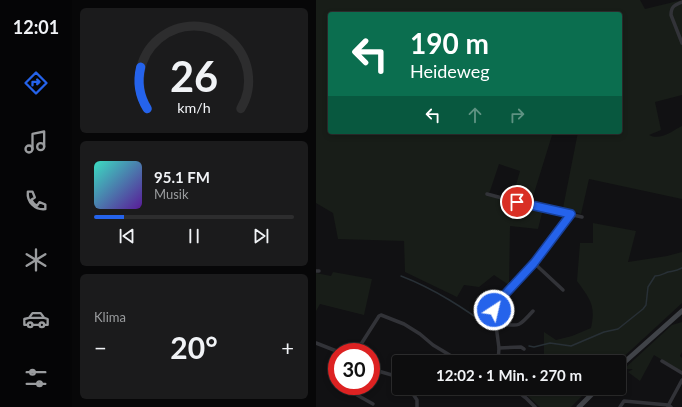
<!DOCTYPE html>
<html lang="de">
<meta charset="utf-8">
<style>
body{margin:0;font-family:Lato,sans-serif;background:#1b1b1c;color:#f1f3f6;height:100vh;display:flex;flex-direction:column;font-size:15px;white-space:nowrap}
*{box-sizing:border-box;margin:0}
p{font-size:13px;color:#9a9c9e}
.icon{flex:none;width:22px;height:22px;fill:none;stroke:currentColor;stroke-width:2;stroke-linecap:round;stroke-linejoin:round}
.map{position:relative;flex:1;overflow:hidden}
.sheet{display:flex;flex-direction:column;gap:8px;padding:8px;background:#070708;width:244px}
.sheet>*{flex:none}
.banner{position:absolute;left:12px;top:12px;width:294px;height:122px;border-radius:4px;box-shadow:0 2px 6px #0003,0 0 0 1px #2d2d2e;background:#0b6e4f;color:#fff;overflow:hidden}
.speed{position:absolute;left:12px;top:343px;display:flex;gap:8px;font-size:20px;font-weight:700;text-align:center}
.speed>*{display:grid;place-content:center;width:52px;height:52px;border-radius:50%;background:#0d0d0e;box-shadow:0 2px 6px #0003,0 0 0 1px #2d2d2e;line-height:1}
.speed .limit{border:6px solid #d22;background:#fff;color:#111}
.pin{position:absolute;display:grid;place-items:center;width:34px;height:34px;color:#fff;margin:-17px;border:2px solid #fff;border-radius:50%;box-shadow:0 1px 4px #0007}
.me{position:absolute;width:44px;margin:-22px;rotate:35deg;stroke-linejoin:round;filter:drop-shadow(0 0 3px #0008)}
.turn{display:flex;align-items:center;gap:14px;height:84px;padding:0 16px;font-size:18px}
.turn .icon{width:52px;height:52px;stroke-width:2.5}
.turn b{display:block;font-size:28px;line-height:34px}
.lanes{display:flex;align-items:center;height:38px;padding:0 16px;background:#0003;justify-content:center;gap:20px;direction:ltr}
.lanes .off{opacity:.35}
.big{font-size:30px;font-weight:700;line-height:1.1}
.sheet .widget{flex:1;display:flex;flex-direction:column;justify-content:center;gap:6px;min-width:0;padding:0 14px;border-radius:6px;background:#1b1b1c}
.sheet .dial{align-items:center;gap:0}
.dial svg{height:104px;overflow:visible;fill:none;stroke:#2d2d2e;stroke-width:7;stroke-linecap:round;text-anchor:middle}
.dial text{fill:#f1f3f6;stroke:none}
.song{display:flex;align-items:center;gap:12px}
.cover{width:48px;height:48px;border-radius:6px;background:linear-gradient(135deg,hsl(170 70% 55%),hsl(270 70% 35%))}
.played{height:4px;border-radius:2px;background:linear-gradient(90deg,#2563eb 15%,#2d2d2e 15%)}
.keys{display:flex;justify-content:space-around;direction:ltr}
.heat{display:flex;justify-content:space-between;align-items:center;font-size:22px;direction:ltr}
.trip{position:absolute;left:76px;top:355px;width:234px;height:40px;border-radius:4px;background:#0d0d0e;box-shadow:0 2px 6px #0003,0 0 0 1px #2d2d2e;font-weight:700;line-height:40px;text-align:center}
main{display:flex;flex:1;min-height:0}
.tab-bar{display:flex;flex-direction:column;width:72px;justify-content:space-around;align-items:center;background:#050506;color:#9a9c9e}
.tab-bar .icon{width:28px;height:28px}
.tab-bar .selected{color:#2563eb}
.tab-bar b{font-size:18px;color:#f1f3f6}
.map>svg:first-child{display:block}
</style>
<main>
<nav class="tab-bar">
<b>12:01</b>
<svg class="icon selected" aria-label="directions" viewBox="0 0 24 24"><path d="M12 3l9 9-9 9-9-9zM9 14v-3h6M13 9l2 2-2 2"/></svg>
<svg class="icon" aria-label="music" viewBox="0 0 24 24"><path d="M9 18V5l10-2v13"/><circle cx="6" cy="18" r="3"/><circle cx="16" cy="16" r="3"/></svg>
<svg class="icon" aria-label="phone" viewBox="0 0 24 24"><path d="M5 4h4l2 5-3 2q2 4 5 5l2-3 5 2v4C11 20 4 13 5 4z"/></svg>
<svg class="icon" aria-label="climate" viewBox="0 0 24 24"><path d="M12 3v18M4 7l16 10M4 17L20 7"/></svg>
<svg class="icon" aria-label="car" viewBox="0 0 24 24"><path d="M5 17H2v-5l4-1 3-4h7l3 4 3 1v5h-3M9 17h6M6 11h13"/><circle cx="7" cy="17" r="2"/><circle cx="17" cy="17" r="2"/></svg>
<svg class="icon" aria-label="filters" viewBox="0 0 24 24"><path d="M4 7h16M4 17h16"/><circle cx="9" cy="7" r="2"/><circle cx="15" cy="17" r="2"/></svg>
</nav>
<section class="sheet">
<div class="widget dial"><svg viewBox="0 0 100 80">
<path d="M14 69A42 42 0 1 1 86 69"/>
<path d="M14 69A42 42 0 0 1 9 37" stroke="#2563eb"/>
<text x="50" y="56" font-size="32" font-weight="700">26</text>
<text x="50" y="72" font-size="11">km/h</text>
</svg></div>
<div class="widget">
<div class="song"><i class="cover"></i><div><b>95.1 FM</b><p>Musik</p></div></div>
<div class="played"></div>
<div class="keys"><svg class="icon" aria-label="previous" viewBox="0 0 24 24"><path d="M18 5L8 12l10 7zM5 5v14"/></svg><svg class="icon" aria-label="pause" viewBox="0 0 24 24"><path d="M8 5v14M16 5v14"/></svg><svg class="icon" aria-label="next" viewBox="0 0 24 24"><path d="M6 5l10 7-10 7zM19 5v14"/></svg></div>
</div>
<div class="widget"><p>Klima</p>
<div class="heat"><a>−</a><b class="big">20°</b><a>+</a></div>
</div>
</section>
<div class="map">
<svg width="366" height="407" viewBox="0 0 366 407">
<rect width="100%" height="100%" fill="#111113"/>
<g fill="#181d18">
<path d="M0,0h324l5,9 37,-9v95l-27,7 6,28 -12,5c11,6 23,-4 33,-9v73l-93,-20 -8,35 -18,-6 15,-76h42v-118h-290v118h223l-22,71 -19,-4 8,-28 -21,-7 -9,27 -3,4 56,14 -5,20 -28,-3 -1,59 -15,-10 -15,12 -15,-2 -7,12 -52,-25 -1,-31 -66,-2 -5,-26 -17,-10z"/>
<path d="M277,223l43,8 -8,31 39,-6 15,-4v51l-64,59h-74v-30l12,8 16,-4 19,-8c5,-23 -1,-29 -14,-47l3,-38h13z"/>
<polygon points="17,272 56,279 48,315 4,304 0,311 0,273 15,276"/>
<polygon points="366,322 366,352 364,356 366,358 366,372 338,355 324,381 312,372 317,369 308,369 356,325"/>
<polygon points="203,388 274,388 255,407 224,407"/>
</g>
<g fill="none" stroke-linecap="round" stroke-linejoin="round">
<g stroke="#283036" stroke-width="1.5">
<path d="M85,276c34,13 64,33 93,54"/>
<path d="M213,346l5,1 16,-4 21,3 33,-14 14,-3 25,-20 3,-4 2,-18 7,-11c5,0 8,-2 13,-4 5,-1 9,-1 14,-4"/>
</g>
<g stroke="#323338" stroke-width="3.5">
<path d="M366,2c-7,3 -11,4 -11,13l11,28"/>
<polyline points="171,194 216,206 266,217"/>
<polyline points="218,263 247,290"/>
<polyline points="0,271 3,271"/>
<path d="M180,323c23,3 21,6 37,-12"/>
<polyline points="0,343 23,352"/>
<polyline points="183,348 205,347 208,349"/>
<polyline points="40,352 63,316 65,315 88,324 104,334 117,345 137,357 142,362"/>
<polyline points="346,361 366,373"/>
<polyline points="182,362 183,348 178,310 179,306 218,263 255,214"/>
<polyline points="55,369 83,377"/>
<polyline points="34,386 34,391 57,404"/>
<polyline points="97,388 97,394 101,400 101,407"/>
<polyline points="197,388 210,398 219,407"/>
<polyline points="352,406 366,380"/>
<polyline points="304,407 308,401 352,405 355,407"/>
</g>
<g stroke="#404348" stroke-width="5">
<polyline points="303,367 366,311"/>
<polyline points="263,407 282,388"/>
</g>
</g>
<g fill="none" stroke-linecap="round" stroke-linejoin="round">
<g stroke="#184099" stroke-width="10">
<polyline id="route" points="178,310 178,306 181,303 218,263 255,214 201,202"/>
</g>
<use href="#route" stroke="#2563eb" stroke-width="7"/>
</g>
</svg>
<div class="speed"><div class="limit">30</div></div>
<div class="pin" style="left:201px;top:202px;background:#d93025"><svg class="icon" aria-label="arrive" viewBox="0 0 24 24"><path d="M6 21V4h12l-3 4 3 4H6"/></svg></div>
<svg class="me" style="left:178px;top:310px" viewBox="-20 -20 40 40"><circle r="17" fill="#2563eb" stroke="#fff" stroke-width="3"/><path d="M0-11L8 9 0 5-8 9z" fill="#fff"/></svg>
<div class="trip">12:02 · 1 Min. · 270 m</div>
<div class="banner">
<div class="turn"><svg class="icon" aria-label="left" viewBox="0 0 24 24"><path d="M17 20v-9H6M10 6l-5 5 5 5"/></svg><div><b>190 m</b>Heideweg</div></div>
<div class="lanes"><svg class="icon" aria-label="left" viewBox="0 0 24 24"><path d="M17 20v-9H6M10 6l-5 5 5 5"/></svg><svg class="icon off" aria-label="ahead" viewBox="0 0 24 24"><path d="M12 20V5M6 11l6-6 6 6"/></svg><svg class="icon off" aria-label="right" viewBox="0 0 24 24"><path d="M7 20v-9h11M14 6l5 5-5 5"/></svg></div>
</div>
</div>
</main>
